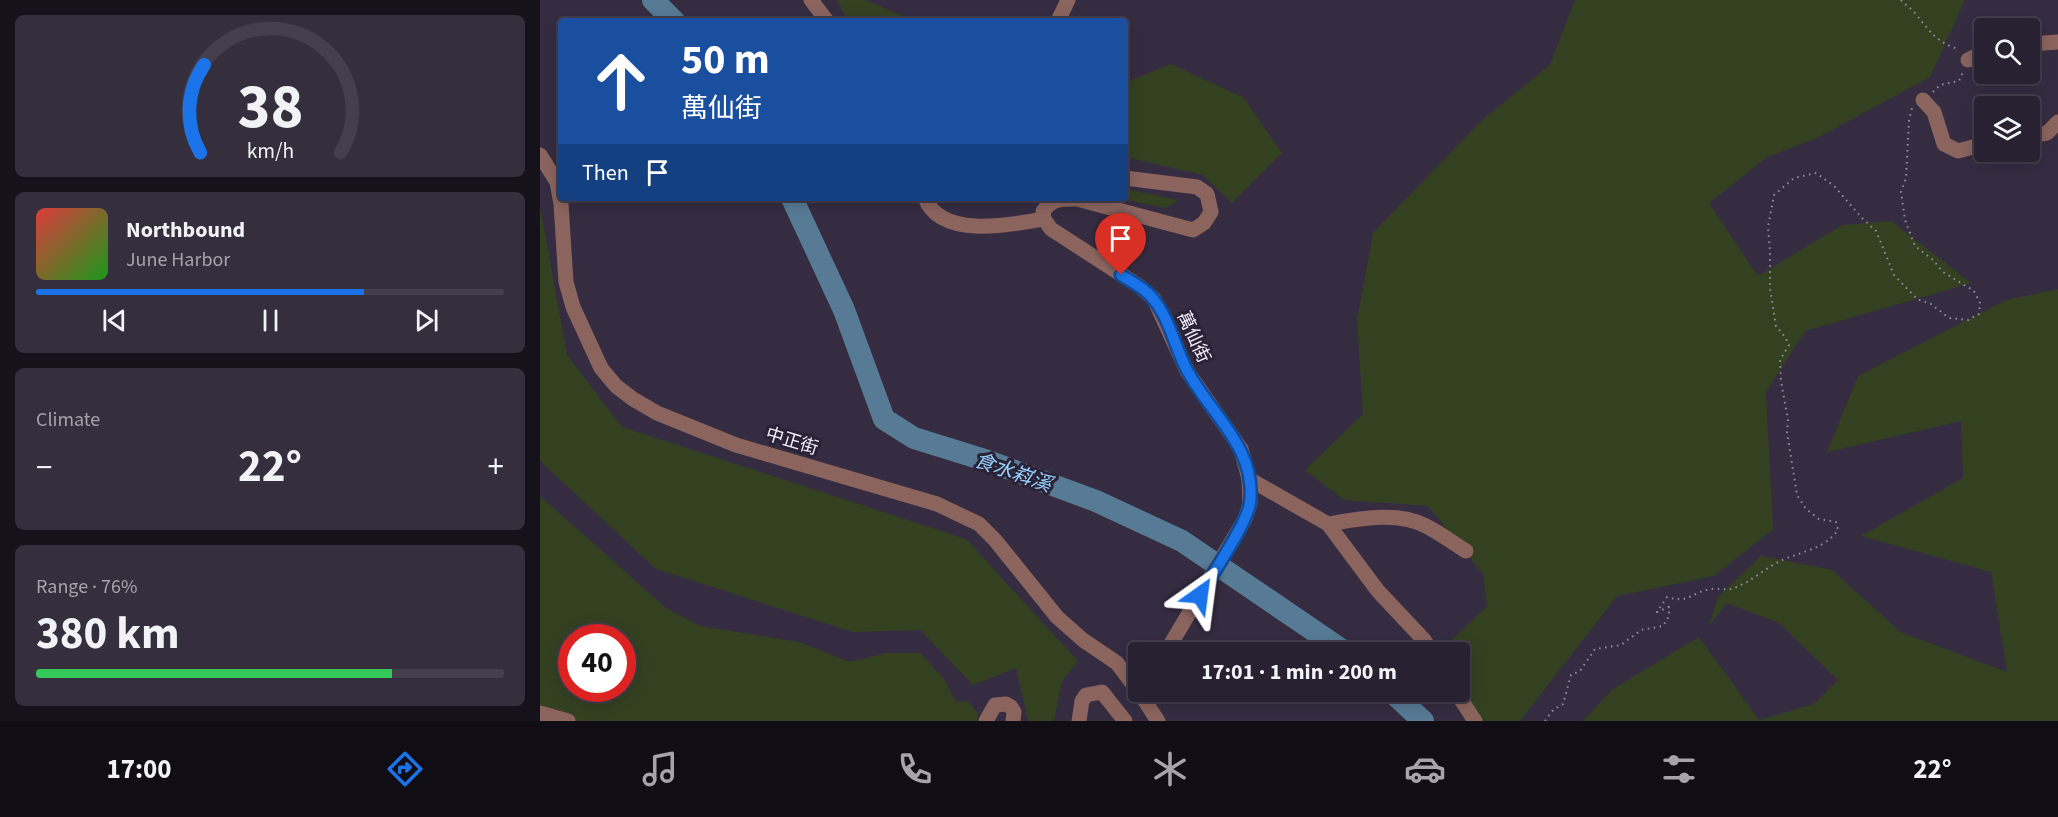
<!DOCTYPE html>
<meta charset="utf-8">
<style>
body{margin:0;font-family:"Source Sans 3","Noto Sans TC",sans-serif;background:#342e3d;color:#f1f3f6;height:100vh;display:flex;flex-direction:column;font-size:22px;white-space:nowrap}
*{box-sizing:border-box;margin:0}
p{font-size:20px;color:#a5a3ab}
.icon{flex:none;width:33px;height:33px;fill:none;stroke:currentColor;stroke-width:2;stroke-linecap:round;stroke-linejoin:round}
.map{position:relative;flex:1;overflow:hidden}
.panel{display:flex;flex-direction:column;gap:15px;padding:15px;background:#16121b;width:540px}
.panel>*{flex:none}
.guide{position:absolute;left:18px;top:18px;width:570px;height:183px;border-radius:6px;box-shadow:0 3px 15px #0003,0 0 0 2px #443e4d;background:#1a4fa0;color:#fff;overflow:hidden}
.fabs{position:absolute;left:1434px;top:18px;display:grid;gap:12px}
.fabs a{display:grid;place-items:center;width:66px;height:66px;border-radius:6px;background:#282131;box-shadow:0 3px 15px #0003,0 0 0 2px #443e4d;font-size:30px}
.speed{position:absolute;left:18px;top:624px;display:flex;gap:12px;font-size:30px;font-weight:700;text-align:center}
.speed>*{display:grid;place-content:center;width:78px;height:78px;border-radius:50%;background:#282131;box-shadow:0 3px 15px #0003,0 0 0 2px #443e4d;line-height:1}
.speed .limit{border:9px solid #d22;background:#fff;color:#111}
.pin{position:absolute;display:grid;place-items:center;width:51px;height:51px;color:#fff;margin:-62px -26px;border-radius:50% 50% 50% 0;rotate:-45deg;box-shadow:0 0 6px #0007}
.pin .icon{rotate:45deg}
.me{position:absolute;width:66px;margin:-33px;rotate:31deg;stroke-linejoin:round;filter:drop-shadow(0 0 4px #0008)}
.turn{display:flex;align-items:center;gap:21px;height:126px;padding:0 24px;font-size:27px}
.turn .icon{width:78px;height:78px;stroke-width:2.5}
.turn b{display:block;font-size:42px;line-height:51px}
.then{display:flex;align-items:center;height:57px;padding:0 24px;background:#0003;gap:12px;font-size:22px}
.big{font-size:45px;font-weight:700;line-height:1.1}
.panel .widget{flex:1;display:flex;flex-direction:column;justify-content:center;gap:9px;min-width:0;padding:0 21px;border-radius:9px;background:#342e3d}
.panel .dial{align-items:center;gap:0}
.dial svg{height:156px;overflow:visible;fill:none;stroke:#443e4d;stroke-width:7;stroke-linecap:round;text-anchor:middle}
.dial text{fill:#f1f3f6;stroke:none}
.song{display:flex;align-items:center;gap:18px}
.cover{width:72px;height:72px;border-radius:9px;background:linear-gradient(135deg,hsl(0 70% 55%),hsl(120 70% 35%))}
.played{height:6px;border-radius:3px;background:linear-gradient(90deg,#1a73e8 70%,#443e4d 70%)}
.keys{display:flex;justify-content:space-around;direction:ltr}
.heat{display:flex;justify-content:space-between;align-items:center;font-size:33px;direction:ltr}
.charge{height:9px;border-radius:4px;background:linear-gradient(90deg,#34c759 76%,#443e4d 0)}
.trip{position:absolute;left:588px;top:642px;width:342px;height:60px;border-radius:6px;background:#282131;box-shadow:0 3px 15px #0003,0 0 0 2px #443e4d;font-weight:700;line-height:60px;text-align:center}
.tabs{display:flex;height:96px;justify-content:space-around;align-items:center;background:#100d14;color:#a5a3ab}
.tabs .icon{width:42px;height:42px}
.tabs .selected{color:#1a73e8}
.tabs b{font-size:27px;color:#f1f3f6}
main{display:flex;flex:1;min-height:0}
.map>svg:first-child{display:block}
</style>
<main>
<section class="panel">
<div class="widget dial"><svg viewBox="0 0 100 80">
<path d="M14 69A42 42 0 1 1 86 69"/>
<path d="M14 69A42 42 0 0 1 16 24" stroke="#1a73e8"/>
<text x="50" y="56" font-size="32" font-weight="700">38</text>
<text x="50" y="72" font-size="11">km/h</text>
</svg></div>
<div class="widget">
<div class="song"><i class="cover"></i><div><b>Northbound</b><p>June Harbor</p></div></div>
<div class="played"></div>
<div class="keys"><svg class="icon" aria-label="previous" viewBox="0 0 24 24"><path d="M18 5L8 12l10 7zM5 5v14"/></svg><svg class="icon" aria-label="pause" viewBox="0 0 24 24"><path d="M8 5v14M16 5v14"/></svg><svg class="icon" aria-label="next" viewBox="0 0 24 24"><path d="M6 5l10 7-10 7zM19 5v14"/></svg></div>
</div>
<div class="widget"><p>Climate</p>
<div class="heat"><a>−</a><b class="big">22°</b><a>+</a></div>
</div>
<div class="widget"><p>Range · 76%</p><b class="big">380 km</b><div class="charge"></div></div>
</section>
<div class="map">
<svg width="1518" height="721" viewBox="0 0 1518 721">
<rect width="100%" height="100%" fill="#352c41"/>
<g fill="#344121" fill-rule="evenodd">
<polygon points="297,0 325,0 375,21 308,21"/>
<polygon points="1035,0 1425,0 1390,77 1279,137 1227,157 1169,203 1218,276 1302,225 1351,221 1431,283 1265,331 1226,392 1233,529 1174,576 1077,596 980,721 941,721 920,687 920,652 899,652 947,606 943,574 888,506 804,500 765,470 823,414 817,320 833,233 940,122 1010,65"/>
<polygon points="631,64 704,98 742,153 692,203 663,175 585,157 585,83"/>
<polygon points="585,189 638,200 626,208 577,198 585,198"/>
<polygon points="0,206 27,355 82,427 426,539 538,661 522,681 514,721 488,721 476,668 433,685 380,630 313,632 116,569 0,461"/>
<polygon points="1518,289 1518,721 1043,721 1073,689 1159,637 1219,720 1274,704 1298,680 1239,623 1187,603 1168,627 1178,597 1221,556 1292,570 1360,632 1467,672 1451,572 1321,536 1423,478 1421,421 1287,452 1318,376 1466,300"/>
<path d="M0,496l126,112 34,18 99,16 51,20 35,-9h35l24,26 12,23 11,-1 11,12 -1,8h-437zM32,638h50v50h-50z"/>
</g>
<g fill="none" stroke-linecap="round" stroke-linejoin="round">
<g stroke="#577b95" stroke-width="22">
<polyline points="113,0 134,21"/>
<polyline points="252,198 304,310 344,419 374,438 448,461 556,501 642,541 805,652"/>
<polyline points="852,692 883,721"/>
</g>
<g stroke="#968ea0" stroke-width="2" stroke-dasharray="1.5 4.5" stroke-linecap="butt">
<path d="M1361,0c4,5 10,8 14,13 14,17 21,30 44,36"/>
<polyline points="1393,92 1400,85 1419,81 1423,72"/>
<path d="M1005,721l8,-11 10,-6 8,-29 9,-4 15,-22 26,-4 20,-15 22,-4 6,-10v-9l-12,5 10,-15c23,7 24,-5 44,-8 7,-1 16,2 23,-1 15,-5 29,-18 44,-26 20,-10 46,-12 60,-32l-2,-8 -17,-3 -13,-10 -9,-14 -10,-63 1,-12 -7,-39 -1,-21 9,-15 -4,-8 -9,-11 -6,-38v-37l-2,-24 6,-32 20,-17 22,-5 18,13 27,31 15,14 18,44 23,24 14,5 18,14 19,2 11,-6 1,-11 -6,-12 -31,-19 -10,-12 -18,-14 -10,-26 -4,-28 5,-14 3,-58 3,-12"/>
</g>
<g stroke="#8b645e" stroke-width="15">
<polyline points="271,0 287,21"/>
<polyline points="518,21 528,0"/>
<polyline points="1490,44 1518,42"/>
<polyline points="1428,60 1444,52"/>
<polyline points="1383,100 1394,112 1404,144 1418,151 1444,144"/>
<polyline points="1490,136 1507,133 1518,122"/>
<polyline points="0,155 17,182 21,204 26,282 33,307 61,368 76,386 93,399 117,413 196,445 397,504 439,524 455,540 517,617 543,640 577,663 598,691"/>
<path d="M585,178l72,9 10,7 4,18 -7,11 -11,7 -116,-31c-16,0 -23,-1 -34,12l1,8 7,10 88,57 15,13 33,72 54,78 8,30 1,25 -5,15 -79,133"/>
<path d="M385,198c16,41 85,27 119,21"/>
<polyline points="709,479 788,524 838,591 884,640 892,652"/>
<path d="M788,524c31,-5 69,-13 98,2 14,7 27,17 40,25"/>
<polyline points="599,692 618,721"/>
<polyline points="916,692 935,721"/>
<polyline points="0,713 28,721"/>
<polyline points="446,721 455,705 466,704 471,707 474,712 473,721"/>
<polyline points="539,721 542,701 546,695 562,692 585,721"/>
</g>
</g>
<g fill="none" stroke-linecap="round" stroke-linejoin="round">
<g stroke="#114b97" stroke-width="15">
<path id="route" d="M581,275c11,7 25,14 33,25 16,20 21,48 33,70 23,44 70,78 63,133 -2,19 -39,73 -50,92"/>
</g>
<use href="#route" stroke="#1a73e8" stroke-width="10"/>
</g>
<g text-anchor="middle" stroke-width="6" stroke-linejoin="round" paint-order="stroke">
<g font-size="18" fill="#f4eefc" stroke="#2b2236">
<text transform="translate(654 337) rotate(65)" y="6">萬仙街</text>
<text transform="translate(252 441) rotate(17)" y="6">中正街</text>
</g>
<g font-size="20" font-style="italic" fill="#95d1fd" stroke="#2b2236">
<text transform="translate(473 472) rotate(19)" y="7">食水嵙溪</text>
</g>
</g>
</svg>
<div class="fabs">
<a><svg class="icon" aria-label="search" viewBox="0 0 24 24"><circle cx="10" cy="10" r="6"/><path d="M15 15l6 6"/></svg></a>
<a><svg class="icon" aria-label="layers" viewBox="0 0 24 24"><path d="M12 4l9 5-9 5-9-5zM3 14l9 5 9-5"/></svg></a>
</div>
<div class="speed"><div class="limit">40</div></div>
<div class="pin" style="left:581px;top:275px;background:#d93025"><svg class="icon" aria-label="arrive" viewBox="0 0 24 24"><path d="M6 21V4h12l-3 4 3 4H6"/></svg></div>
<svg class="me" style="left:660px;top:595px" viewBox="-20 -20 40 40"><path d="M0-17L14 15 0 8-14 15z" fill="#1a73e8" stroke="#fff" stroke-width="4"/></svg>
<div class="trip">17:01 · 1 min · 200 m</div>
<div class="guide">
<div class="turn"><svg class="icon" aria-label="ahead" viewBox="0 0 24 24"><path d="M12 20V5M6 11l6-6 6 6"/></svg><div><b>50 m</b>萬仙街</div></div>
<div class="then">Then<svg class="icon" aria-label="arrive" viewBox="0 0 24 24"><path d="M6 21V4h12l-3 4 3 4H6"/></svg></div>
</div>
</div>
</main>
<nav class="tabs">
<b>17:00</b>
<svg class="icon selected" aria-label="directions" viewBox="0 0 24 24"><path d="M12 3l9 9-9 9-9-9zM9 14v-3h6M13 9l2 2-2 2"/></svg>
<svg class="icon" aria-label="music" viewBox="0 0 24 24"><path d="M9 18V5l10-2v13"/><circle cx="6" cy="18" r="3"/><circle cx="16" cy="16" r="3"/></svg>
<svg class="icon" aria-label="phone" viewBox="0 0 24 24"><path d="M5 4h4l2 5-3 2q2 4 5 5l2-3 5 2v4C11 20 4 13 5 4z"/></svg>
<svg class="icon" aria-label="climate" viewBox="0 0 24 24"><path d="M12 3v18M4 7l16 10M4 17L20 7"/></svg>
<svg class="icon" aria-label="car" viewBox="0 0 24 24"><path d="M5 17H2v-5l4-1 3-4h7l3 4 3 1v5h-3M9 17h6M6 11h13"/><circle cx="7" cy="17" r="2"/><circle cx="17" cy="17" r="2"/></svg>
<svg class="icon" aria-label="filters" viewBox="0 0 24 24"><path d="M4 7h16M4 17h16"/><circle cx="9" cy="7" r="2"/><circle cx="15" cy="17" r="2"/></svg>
<b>22°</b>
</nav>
